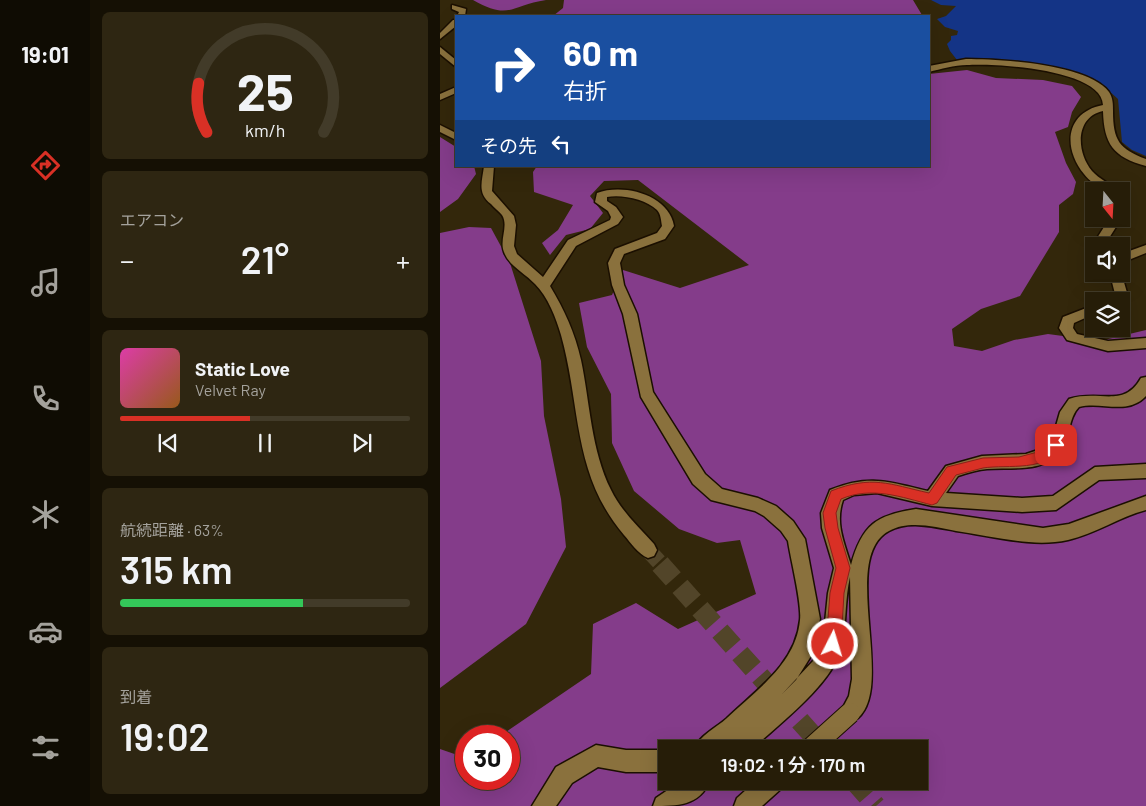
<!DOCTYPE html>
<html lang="ja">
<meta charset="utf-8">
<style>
body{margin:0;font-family:Barlow,"Noto Sans JP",sans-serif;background:#2e2612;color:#f1f3f6;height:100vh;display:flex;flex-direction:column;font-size:19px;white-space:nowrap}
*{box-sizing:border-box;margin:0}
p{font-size:16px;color:#a4a29c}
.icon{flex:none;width:28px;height:28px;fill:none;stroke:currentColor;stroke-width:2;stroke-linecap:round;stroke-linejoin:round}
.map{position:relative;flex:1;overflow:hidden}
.side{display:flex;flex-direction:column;gap:12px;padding:12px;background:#151004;width:350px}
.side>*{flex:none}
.top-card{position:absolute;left:15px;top:15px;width:475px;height:152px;border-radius:0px;box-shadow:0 5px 20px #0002,0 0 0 1px #423b29;background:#1a4fa0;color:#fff;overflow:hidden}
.needle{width:32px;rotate:162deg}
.fabs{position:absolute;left:645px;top:182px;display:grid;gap:10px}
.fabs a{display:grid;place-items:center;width:45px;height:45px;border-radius:0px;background:#261d08;box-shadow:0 5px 20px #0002,0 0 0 1px #423b29;font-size:25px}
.speed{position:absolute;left:15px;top:725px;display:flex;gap:10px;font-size:25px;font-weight:700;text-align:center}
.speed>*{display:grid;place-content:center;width:65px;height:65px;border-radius:50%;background:#261d08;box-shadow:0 5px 20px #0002,0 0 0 1px #423b29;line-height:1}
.speed .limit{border:8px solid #d22;background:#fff;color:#111}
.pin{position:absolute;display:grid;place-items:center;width:42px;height:42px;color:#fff;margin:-21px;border-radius:10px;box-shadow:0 2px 8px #0006}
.me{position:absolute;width:55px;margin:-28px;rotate:5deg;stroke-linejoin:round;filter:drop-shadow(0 0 4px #0008)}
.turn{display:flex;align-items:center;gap:18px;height:105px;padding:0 25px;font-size:22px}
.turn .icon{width:65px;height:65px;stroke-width:2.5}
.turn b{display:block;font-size:35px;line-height:42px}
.then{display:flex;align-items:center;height:48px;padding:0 25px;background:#0003;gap:10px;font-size:19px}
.big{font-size:38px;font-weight:600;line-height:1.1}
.side .widget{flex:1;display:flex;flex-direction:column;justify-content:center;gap:8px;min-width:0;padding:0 18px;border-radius:8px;background:#2e2612}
.side .dial{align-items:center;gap:0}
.dial svg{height:130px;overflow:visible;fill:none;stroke:#423b29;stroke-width:7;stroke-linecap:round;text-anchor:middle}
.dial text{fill:#f1f3f6;stroke:none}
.song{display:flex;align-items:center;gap:15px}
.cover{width:60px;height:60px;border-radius:8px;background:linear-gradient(135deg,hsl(320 70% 55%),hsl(30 70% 35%))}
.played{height:5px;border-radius:2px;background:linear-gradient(90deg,#d93025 45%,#423b29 45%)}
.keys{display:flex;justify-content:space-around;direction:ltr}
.heat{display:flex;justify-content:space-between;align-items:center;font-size:28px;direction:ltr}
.charge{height:8px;border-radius:4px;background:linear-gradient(90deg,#34c759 63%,#423b29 0)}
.trip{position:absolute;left:218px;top:740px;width:270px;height:50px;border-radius:0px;background:#261d08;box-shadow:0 5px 20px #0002,0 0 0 1px #423b29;font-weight:600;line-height:50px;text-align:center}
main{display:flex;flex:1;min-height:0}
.menu{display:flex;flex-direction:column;width:90px;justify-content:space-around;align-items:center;background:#0f0c03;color:#a4a29c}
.menu .icon{width:35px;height:35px}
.menu .active{color:#d93025}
.menu b{font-size:22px;color:#f1f3f6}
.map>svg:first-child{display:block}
</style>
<main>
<nav class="menu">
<b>19:01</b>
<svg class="icon active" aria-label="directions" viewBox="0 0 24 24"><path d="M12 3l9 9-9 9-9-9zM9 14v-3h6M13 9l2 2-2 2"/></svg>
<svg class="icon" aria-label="music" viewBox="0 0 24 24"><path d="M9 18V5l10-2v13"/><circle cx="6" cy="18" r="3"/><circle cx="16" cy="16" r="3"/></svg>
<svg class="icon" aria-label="phone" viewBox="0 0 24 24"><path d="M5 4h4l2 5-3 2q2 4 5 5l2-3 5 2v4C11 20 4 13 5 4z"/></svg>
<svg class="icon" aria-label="climate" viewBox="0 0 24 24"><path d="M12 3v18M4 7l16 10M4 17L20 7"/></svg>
<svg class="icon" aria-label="car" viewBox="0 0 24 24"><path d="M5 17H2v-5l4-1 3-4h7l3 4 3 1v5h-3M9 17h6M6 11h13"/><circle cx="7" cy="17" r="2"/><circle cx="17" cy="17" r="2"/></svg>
<svg class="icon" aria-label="filters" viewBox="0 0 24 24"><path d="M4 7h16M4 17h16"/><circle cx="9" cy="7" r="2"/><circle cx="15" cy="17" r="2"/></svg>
</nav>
<section class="side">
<div class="widget dial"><svg viewBox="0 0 100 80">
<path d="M14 69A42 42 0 1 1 86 69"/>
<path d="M14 69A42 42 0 0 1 9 39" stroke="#d93025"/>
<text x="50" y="56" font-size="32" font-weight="700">25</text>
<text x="50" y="72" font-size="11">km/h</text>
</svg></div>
<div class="widget"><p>エアコン</p>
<div class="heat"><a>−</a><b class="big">21°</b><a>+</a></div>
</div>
<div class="widget">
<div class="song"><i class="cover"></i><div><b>Static Love</b><p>Velvet Ray</p></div></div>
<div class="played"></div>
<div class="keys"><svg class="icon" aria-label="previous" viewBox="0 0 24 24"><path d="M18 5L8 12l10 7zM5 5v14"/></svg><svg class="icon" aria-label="pause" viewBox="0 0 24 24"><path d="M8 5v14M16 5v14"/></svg><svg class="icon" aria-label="next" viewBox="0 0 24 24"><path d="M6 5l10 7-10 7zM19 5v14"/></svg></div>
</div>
<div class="widget"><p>航続距離 · 63%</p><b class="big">315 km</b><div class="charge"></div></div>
<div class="widget"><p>到着</p><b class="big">19:02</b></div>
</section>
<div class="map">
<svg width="706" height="806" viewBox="0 0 706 806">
<rect width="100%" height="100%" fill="#33270b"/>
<g fill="#843c8a" fill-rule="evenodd">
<path d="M33,0h73c-35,5 -36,21 -73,0z"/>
<polygon points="124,0 473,0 482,15 113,16 123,8"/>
<path d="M527,70l29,8 47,2 29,6 9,11 -9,15 -4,15 -13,5 11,31 10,19 -3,12 -14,11v27l-39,64 -39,13 -29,20 2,17 28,5 32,-11 34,-6 52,7 46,-11v476h-706v-57l26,9v21h43v-43h-9l91,-62 2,-50 43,-21 42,26 78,-35 -16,-54 -23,3 -38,-14 -45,-38 -22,-48 -1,-49 -24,-47 -8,-44 33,-8 11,-25 57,18 69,-23 -111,-85 -34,1 -14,15 13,17 -13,16 -24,6 -16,20 -8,-12 16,-13 15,-25 -39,-13 -1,-20 4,-6h392v-92zM226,749h253v32h-253z"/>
<polygon points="0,137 16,147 16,166 34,166 36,174 18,199 0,212"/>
<polygon points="29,227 51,228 70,263 101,361 104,416 121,499 126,547 86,624 0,688 0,233"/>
</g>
<polygon fill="#143486" points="491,0 706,0 706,156 692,150 682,142 678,99 658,81 639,73 620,68 543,60 517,60 510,51 507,44 511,40 511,36 517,35 518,31 505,27 497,19 506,16 516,6 501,5"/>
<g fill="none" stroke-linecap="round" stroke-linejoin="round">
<polyline stroke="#524529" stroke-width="16" stroke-dasharray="16 8" stroke-linecap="butt" points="208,550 222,565"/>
<g stroke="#524529" stroke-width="20" stroke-dasharray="20 10" stroke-linecap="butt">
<polyline points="220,564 385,749"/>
<polyline points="414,781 436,806"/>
</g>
<g stroke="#1b0f00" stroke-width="3">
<g id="minor">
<polygon points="12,5 26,9 25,16 17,16 19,12 12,9"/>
<polygon points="13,20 16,20 16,26 0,39 0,33"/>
<polygon points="0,47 16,60 16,67 0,54"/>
<path d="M526,59c33,0 122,5 143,33 4,6 4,12 4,19 0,29 6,38 33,48v7c-33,-9 -42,-22 -43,-55 -28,6 -27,41 -11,60 7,8 18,12 24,20h-11c-7,-5 -16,-10 -21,-17 -22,-27 -18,-62 19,-69 -1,-36 -109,-42 -136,-40 -13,0 -26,4 -38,7v-6z"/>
<polygon points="16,87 16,93 0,100 0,94"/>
<polygon points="0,125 16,133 16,140 0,132"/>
<path d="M44,166h10l-2,25 22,25 2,9 -2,21 3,8 26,23 25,-37 42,-20 1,-3 -3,-6 -13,-9 2,-9c27,-10 72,2 77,33l-9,13 -41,15 -4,9 4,22 13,29 16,78 52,82 17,15 36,9 18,8 17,15 12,18 15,80 -9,37 -15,24 -14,14 31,-33 10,-19 5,-49 6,-25 -12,-40 -1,-15 9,-23c40,-16 58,-8 98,1l18,-25 36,-10 44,-2 18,-6 8,-8 8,-28 9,-13c30,-10 55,10 72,-21l5,-1v19c-19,20 -44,5 -67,11 -11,11 -9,32 -19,45 -15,21 -50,15 -73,17 -10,1 -20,4 -29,7l-12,17 76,5 31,-2 42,-29 51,-3v14l-47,2 -43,30 -34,2 -90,-6 -55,-13 -23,2 -11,5c-8,23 1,42 8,65 11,-40 25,-50 65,-56l127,19 26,-4 77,-28v14c-27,7 -51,24 -78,30 -36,8 -75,-4 -112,-9 -21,-4 -47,-11 -67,0 -53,28 14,170 -39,192l-7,-3 -3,-7 9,-17 3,-17 -2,-102c-5,22 -4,44 -7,65 -6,39 -64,82 -91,107h-58c6,-14 22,-21 33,-31 29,-28 69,-54 73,-98 2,-17 -9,-59 -12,-79l-7,-10 -17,-15 -9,-5 -44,-11 -18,-16 -52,-87 -18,-83 -11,-29 -4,-22 7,-14 42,-16 5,-7c-1,-5 -1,-12 -5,-16 -11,-11 -36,-16 -50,-13v4l9,6 7,10 -5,7 -42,22 -26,40c14,23 25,47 31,74 9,43 10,90 30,130 10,21 28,37 43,54l3,6 -3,6 -6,2c-10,-4 -17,-15 -24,-23 -52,-61 -43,-129 -63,-200 -5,-17 -13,-38 -26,-51 -10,-11 -26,-18 -31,-32 -5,-12 5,-26 -2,-37 -3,-4 -8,-7 -11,-11 -14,-11 -9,-22 -7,-38z"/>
<polygon points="664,219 676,219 676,227 664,246 654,246 654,249 652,246 664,227"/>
<polygon points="706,245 706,253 681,263 681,254"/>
<polygon points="681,272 688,296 681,301 665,301 675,294 670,274"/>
<polygon points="654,305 654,314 634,323 633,328 637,334 668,341 706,338 706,348 668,351 627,340 619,328 623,317"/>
<polygon points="156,745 186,750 226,750 226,772 186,772 158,767 132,783 116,806 92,806 116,767"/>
<path d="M241,781h29c-11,25 -33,25 -57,25l3,-8z"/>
<polygon points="316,781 344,781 341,789 322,806 294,806 297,798"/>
</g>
</g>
<use href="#minor" fill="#8a713d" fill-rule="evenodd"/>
<g stroke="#1b0f00" stroke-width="22" stroke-linecap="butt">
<polyline id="minor-bridge" points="370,749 410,713"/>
</g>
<use href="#minor-bridge" stroke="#8a713d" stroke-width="20"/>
</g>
<path fill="#d93025" stroke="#8d1f18" d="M616,440l6,5c-14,28 -54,19 -79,23 -9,2 -18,5 -27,7l-19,28 -5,2c-31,-8 -60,-19 -91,-6l-5,14 2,15 12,40 -6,25 -3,51 -2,5 -6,2 -5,-2 -2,-5 4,-51 6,-25 -11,-40 -2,-15 8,-22c41,-16 58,-7 98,2l18,-26 36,-9 36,-1 26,-7 7,-8z"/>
</svg>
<div class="fabs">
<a><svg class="needle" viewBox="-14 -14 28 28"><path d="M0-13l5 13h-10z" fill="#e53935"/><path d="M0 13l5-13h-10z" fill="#a4a29c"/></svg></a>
<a><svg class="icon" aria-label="sound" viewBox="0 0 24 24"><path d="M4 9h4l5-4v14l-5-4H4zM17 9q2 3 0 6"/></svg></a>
<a><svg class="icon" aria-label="layers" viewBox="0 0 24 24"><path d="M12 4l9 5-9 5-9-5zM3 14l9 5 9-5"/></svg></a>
</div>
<div class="speed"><div class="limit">30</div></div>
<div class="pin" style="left:616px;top:445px;background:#d93025"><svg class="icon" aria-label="arrive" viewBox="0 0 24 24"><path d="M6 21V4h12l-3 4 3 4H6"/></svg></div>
<svg class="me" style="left:393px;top:644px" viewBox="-20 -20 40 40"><circle r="17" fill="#d93025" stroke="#fff" stroke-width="3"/><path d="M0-11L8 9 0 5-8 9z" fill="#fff"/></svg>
<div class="trip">19:02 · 1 分 · 170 m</div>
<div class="top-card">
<div class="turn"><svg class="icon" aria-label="right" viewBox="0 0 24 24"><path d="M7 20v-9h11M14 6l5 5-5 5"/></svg><div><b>60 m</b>右折</div></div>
<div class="then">その先<svg class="icon" aria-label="left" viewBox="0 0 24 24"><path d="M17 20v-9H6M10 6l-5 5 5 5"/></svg></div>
</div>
</div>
</main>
